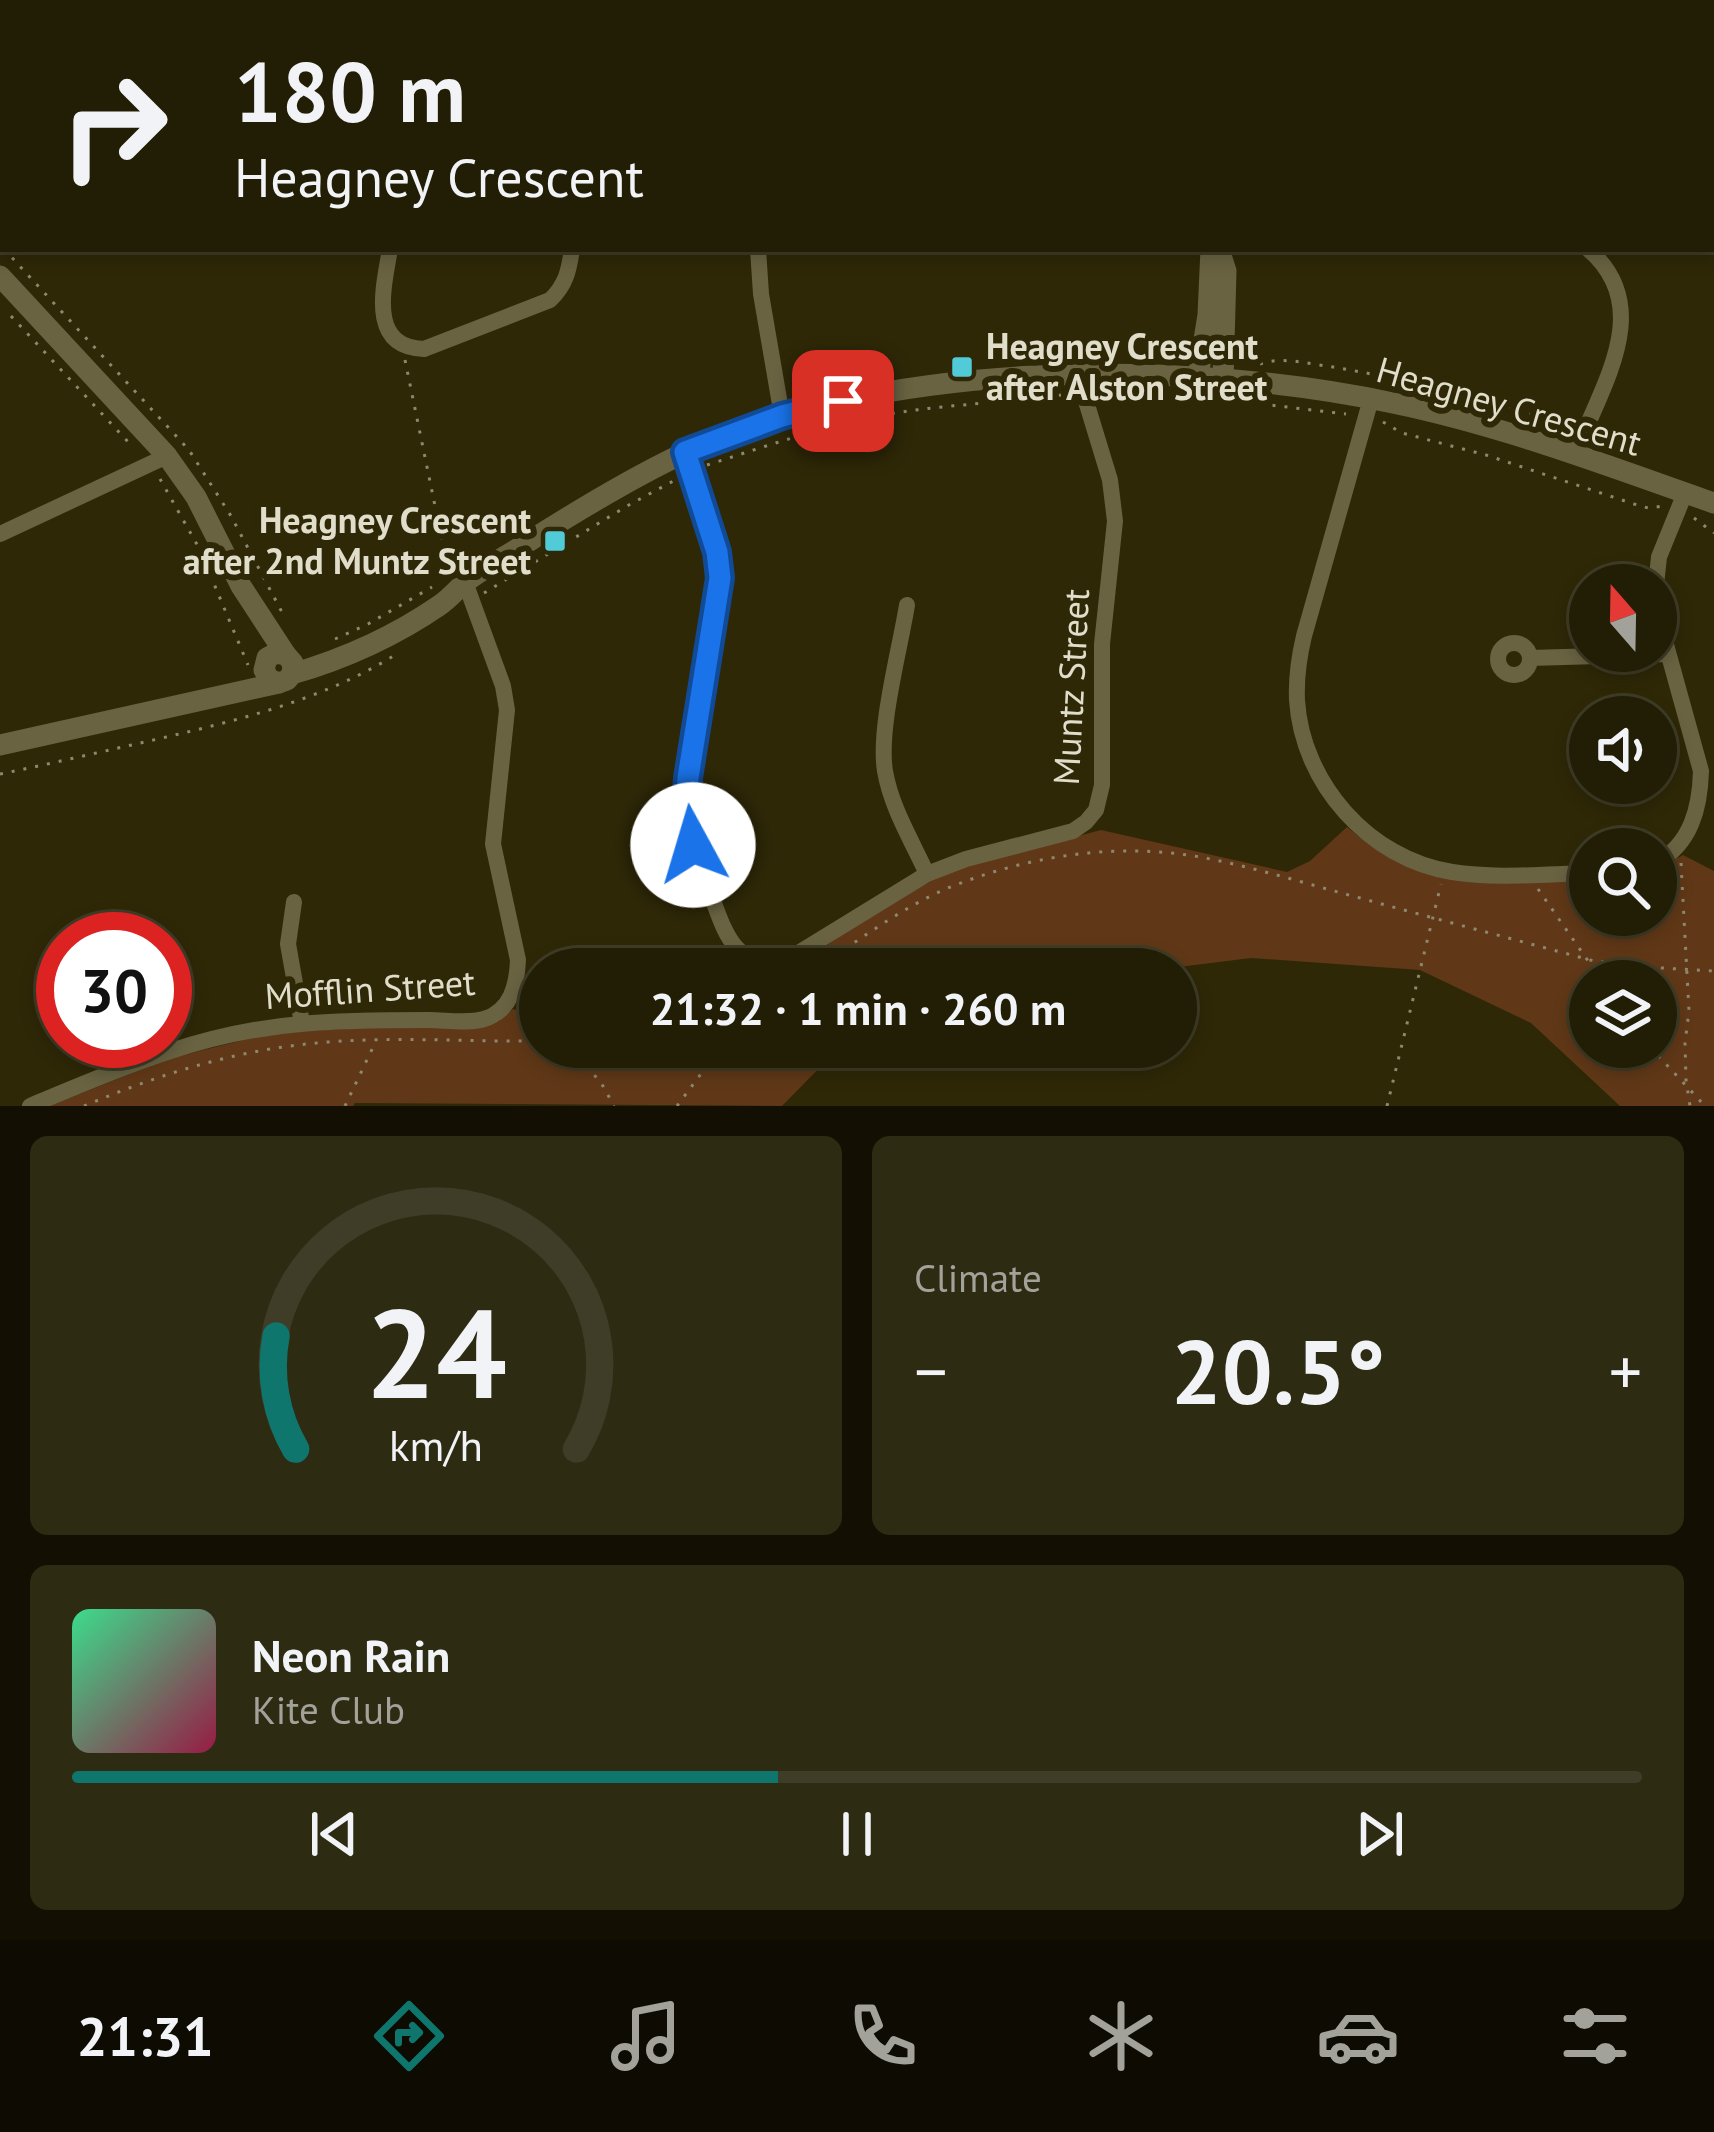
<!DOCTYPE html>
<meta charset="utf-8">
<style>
body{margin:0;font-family:"PT Sans",sans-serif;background:#2e2b13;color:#f1f3f6;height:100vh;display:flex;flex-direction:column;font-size:45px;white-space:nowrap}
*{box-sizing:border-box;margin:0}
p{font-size:39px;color:#a2a29a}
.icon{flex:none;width:66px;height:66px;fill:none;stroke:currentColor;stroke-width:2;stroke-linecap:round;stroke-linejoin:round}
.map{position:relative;height:1106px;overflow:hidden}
.drawer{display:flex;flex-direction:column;gap:30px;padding:30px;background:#131003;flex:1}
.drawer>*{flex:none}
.top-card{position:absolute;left:0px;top:0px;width:1716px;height:252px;box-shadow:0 6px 18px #0003,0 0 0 3px #3f3c27;background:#221e05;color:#f1f3f6;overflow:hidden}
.needle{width:78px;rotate:340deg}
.controls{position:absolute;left:1569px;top:564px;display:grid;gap:24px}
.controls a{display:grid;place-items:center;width:108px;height:108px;border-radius:50%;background:#221e05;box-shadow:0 6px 18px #0003,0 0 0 3px #3f3c27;font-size:60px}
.speed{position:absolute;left:36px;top:912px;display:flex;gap:24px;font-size:60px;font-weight:700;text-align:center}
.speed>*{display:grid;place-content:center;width:156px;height:156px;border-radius:50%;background:#221e05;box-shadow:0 6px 18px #0003,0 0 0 3px #3f3c27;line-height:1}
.speed .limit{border:18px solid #d22;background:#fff;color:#111}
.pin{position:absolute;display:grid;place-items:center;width:102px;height:102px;color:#fff;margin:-51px;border-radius:24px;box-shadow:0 6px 18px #0006}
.me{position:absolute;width:132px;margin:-66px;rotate:354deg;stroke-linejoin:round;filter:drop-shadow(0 0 9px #0008)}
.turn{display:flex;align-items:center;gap:42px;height:252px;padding:0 36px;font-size:54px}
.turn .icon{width:156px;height:156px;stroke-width:2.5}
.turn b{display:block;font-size:84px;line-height:102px}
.big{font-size:90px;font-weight:600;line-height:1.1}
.drawer .tile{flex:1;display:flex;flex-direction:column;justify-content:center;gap:18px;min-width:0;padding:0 42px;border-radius:18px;background:#2e2b13}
.drawer .dial{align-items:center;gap:0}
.dial svg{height:312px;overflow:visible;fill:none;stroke:#3f3c27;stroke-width:7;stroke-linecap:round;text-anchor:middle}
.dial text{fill:#f1f3f6;stroke:none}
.song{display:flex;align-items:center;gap:36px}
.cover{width:144px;height:144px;border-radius:18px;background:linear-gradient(135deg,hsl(150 70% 55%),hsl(340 70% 35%))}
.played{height:12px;border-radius:6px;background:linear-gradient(90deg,#0f766e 45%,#3f3c27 45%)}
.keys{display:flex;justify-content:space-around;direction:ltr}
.heat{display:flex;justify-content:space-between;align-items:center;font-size:66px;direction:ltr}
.drawer .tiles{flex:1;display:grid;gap:30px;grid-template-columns:1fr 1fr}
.tile:last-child{grid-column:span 2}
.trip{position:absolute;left:519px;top:948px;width:678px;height:120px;border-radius:60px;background:#221e05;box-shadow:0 6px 18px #0003,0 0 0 3px #3f3c27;font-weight:600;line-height:120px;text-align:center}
.menu{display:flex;height:192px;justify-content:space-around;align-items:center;background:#0e0c02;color:#a2a29a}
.menu .icon{width:84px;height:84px}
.menu .on{color:#0f766e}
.menu b{font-size:54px;color:#f1f3f6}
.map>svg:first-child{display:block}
</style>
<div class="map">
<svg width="1714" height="1106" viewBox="0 0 1714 1106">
<rect width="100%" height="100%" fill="#2e2807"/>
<g fill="#603817" fill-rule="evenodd">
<polygon points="1417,0 1714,0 1714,212 1713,3 1409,3"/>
<path d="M1347,827c79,68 146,56 243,53v35h66v-45l27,-15 31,16v235h-94l-89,-83 -111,-53 -169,-12 -88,11h-379l14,-4 74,-51 40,-24 28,-13 37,-14 124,-33 186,42 23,-11zM1590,981h66v66h-66z"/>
<polygon points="513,1009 540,1017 540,1047 840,1047 782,1106 355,1103 353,1106 50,1106 167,1059 260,1036 304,1031 498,1022"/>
</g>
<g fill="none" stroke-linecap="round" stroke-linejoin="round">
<g stroke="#8d886f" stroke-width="3" stroke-dasharray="3 9" stroke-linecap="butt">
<polyline points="1487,0 1488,3"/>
<polyline points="1558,0 1563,3"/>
<polyline points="226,3 242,0"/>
<polyline points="1435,3 1442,0"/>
<polyline points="1713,25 1714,25"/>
<polyline points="1713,190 1714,191"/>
<polyline points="4,249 189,450 231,516 284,616"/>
<polyline points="11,316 131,445"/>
<polyline points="405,360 449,574"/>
<path d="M1260,364c21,-8 50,0 73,3 71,12 140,29 209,50l17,7 9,9"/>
<polyline points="1105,393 1244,402 1346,414"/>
<polyline points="1383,422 1402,433 1486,455 1634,504 1648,508 1664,506"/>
<path d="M707,465c63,-20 122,-41 188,-52 55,-9 111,-10 166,-18"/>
<polyline points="160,479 199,548 248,665"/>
<polyline points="1694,518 1714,533"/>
<polyline points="484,593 627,506 677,479"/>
<polyline points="335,639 368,624 432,587"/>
<path d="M0,774c45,-9 91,-20 136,-30 87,-20 186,-42 262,-91"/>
<polyline points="1681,863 1689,1011 1685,1043 1686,1080 1690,1106"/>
<polyline points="1538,889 1602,981"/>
<path d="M815,969c43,-28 86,-61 133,-81 79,-32 167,-46 252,-31 54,10 107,27 160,41 76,21 153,41 230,62l37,6 87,5"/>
<polyline points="572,1047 603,1086 614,1106"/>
<polyline points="1650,1047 1705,1106"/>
<path d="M84,1106c69,-29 139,-52 214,-61 80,-10 162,-3 242,-4"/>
<polyline points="345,1106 375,1043"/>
<polyline points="677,1106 721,1047"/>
<polyline points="1387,1106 1441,884"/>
</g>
<g stroke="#696342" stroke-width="16">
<polyline points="311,0 313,3"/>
<polyline points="564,0 566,3"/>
<polyline points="804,0 805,3"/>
<polyline points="1369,0 1369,3"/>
<polyline points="267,3 275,0"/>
<polyline points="0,63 3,61"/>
<path d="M390,249c-6,37 -23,98 34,100l126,-49c16,-15 19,-30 22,-51"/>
<polyline points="758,249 761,294 782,416"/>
<path d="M1371,399l-67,237c-5,21 -8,42 -7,64 5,83 72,159 155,172 44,7 93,2 138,1"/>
<path d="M685,452l32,100 3,26c-4,52 -16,103 -24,155 -5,26 -13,55 -9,82 4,30 17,59 27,88 13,36 24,63 68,60l145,-89 39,-15 107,-28 13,-9 10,-12 6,-25v-141l13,-123 -5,-41 -32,-105"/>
<path d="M1576,453c24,-66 81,-145 12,-204"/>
<polyline points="0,534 167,456"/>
<polyline points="1656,585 1659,557 1685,493"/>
<path d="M1656,591l2,25 43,155c-1,37 -10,73 -45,92"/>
<path d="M907,605c-7,44 -29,124 -22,166 6,36 27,70 42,103"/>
<circle cx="1514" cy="659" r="16"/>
<polyline points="1530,658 1668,654"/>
<polyline points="294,902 288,944 302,1023"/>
<polyline points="107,1041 110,1072"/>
<path d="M30,1106c90,-38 172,-74 271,-82 42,-4 85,-4 128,-4 17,0 39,4 55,-1 27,-8 33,-34 34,-59l-25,-116 14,-134 -4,-24 -38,-104"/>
</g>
<g stroke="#696342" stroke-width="21">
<polyline points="1070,0 1073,3"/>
<polyline points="1219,249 1226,271 1223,380"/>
<polyline points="0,276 167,456 196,497 241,586 286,655"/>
<polyline points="1198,377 1208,315 1211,249"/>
<path d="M292,674c52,-15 103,-38 148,-69 10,-7 17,-16 27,-24 19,-14 41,-26 61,-39 49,-31 98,-61 150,-86 197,-97 503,-98 715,-53 111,23 215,63 321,100"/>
<polyline points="0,745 279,683 287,680 292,674 293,663 286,655 276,653 267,658 264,670 269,679 279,683"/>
</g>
</g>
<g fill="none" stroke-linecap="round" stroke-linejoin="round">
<g stroke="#114b97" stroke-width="30">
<polyline id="route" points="693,845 686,805 688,778 720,578 717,552 685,452 782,416 843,401"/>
</g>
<use href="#route" stroke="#1a73e8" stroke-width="21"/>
</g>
<g fill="#52cbd9" stroke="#2e2807" stroke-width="4.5">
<rect x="950" y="355" width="24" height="24" rx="6"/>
<rect x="543" y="529" width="24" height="24" rx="6"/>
</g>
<g text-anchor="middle" stroke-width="12" stroke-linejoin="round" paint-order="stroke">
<g font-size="36" font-weight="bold" fill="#e0ddcb" stroke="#2e2807" text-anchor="start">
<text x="986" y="359">Heagney Crescent<tspan x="986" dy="41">after Alston Street</tspan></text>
<text x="531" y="533" text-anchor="end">Heagney Crescent<tspan x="531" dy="41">after 2nd Muntz Street</tspan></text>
</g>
<g font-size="36" fill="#e0ddcb" stroke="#2e2807">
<text transform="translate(1509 406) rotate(16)" y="13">Heagney Crescent</text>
<text transform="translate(1071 687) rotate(-87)" y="13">Muntz Street</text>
<text transform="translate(370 989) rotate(-4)" y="13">Mofflin Street</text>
</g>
</g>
</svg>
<div class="controls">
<a><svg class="needle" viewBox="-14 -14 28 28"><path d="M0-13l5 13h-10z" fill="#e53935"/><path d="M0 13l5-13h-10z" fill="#a2a29a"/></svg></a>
<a><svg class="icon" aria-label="sound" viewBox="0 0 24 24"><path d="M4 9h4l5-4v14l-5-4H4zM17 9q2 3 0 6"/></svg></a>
<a><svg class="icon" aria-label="search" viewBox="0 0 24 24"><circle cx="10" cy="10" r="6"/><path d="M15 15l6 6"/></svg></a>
<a><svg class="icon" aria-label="layers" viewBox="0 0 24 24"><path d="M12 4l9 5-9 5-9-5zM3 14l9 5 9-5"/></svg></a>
</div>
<div class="speed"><div class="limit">30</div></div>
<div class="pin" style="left:843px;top:401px;background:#d93025"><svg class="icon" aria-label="arrive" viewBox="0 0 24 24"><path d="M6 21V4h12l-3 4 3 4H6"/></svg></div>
<svg class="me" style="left:693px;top:845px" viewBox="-20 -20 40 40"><circle r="19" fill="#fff"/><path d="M0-13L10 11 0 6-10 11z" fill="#1a73e8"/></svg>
<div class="trip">21:32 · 1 min · 260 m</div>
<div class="top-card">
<div class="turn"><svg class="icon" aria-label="right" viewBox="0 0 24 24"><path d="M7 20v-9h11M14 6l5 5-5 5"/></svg><div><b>180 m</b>Heagney Crescent</div></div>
</div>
</div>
<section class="drawer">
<div class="tiles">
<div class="tile dial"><svg viewBox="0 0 100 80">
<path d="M14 69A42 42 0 1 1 86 69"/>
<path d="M14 69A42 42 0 0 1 9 40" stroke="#0f766e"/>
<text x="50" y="56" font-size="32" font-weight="700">24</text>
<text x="50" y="72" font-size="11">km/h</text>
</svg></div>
<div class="tile"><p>Climate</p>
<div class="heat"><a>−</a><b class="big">20.5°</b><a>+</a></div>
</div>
<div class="tile">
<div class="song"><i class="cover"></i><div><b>Neon Rain</b><p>Kite Club</p></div></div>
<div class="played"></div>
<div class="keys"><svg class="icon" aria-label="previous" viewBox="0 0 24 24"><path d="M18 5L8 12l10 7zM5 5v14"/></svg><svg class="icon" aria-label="pause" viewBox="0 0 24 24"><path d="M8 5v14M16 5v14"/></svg><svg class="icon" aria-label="next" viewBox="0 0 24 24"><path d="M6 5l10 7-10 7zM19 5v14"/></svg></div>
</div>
</div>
</section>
<nav class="menu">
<b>21:31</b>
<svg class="icon on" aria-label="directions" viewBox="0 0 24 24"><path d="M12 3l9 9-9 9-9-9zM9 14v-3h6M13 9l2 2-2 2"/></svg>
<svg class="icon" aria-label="music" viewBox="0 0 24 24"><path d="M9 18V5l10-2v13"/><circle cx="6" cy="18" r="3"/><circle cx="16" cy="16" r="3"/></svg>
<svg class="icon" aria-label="phone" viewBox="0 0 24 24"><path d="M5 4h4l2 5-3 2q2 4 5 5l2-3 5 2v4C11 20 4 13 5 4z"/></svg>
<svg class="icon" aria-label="climate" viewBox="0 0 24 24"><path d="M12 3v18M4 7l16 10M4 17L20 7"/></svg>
<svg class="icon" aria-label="car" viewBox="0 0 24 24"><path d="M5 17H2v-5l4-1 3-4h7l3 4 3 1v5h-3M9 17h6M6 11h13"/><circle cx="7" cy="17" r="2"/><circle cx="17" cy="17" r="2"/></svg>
<svg class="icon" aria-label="filters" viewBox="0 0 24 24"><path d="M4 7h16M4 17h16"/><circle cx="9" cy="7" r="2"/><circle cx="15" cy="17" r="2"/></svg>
</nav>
